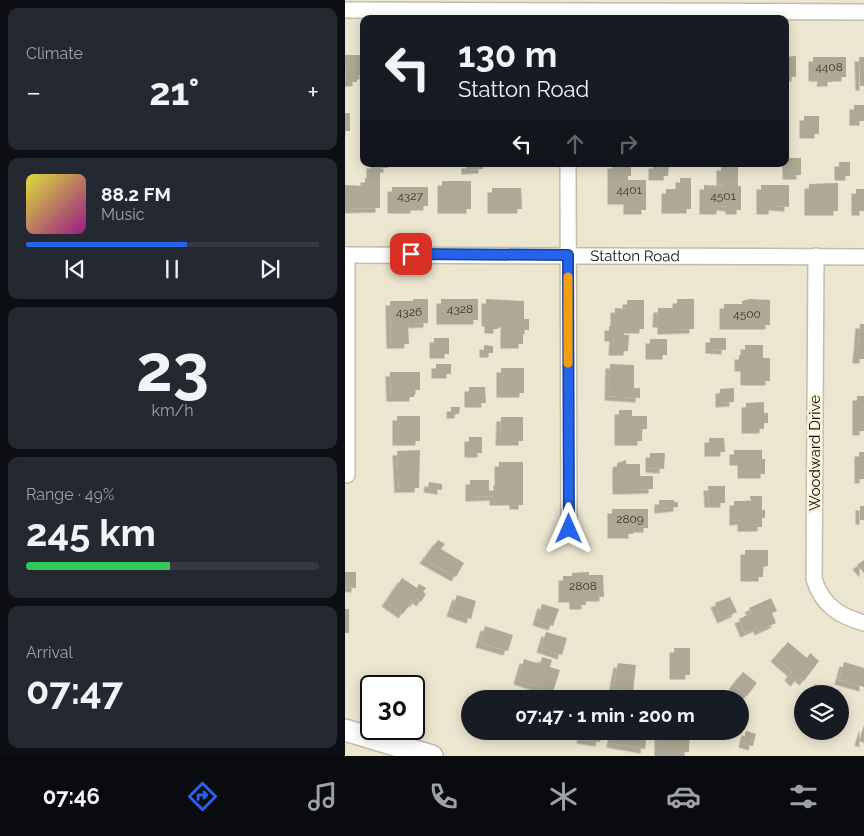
<!DOCTYPE html>
<meta charset="utf-8">
<style>
body{margin:0;font-family:Raleway,sans-serif;background:#242831;color:#f1f3f6;height:100vh;display:flex;flex-direction:column;font-size:19px;white-space:nowrap}
*{box-sizing:border-box;margin:0}
p{font-size:16px;color:#9ea1a6}
.icon{flex:none;width:28px;height:28px;fill:none;stroke:currentColor;stroke-width:2;stroke-linecap:round;stroke-linejoin:round}
.map{position:relative;flex:1;overflow:hidden}
.sheet{display:flex;flex-direction:column;gap:8px;padding:8px;background:#0d0f14;width:345px}
.sheet>*{flex:none}
.guide{position:absolute;left:15px;top:15px;width:429px;height:152px;border-radius:10px;box-shadow:0 2px 12px #0003;background:#171b24;color:#f1f3f6;overflow:hidden}
.tools{position:absolute;left:449px;top:685px;display:grid;gap:10px}
.tools a{display:grid;place-items:center;width:55px;height:55px;border-radius:50%;background:#171b24;box-shadow:0 2px 12px #0003;font-size:25px}
.speed{position:absolute;left:15px;top:675px;display:flex;gap:10px;font-size:25px;font-weight:700;text-align:center}
.speed>*{display:grid;place-content:center;width:65px;height:65px;border-radius:50%;background:#171b24;box-shadow:0 2px 12px #0003;line-height:1}
.speed .limit{border:2px solid #111;border-radius:8px;background:#fff;color:#111}
.pin{position:absolute;display:grid;place-items:center;width:42px;height:42px;color:#fff;margin:-21px;border-radius:10px;box-shadow:0 2px 8px #0006}
.me{position:absolute;width:55px;margin:-28px;rotate:0deg;stroke-linejoin:round;filter:drop-shadow(0 0 4px #0008)}
.turn{display:flex;align-items:center;gap:18px;height:105px;padding:0 15px;font-size:22px}
.turn .icon{width:65px;height:65px;stroke-width:2.5}
.turn b{display:block;font-size:35px;line-height:42px}
.lanes{display:flex;align-items:center;height:48px;padding:0 15px;background:#0003;justify-content:center;gap:25px;direction:ltr}
.lanes .off{opacity:.35}
.big{font-size:38px;font-weight:700;line-height:1.1}
.sheet .card{flex:1;display:flex;flex-direction:column;justify-content:center;gap:8px;min-width:0;padding:0 18px;border-radius:10px;background:#242831}
.sheet .dial{align-items:center;gap:0}
.dial b{font-size:65px;line-height:1}
.song{display:flex;align-items:center;gap:15px}
.cover{width:60px;height:60px;border-radius:8px;background:linear-gradient(135deg,hsl(60 70% 55%),hsl(310 70% 35%))}
.played{height:5px;border-radius:2px;background:linear-gradient(90deg,#2563eb 55%,#363941 55%)}
.keys{display:flex;justify-content:space-around;direction:ltr}
.heat{display:flex;justify-content:space-between;align-items:center;font-size:28px;direction:ltr}
.charge{height:8px;border-radius:4px;background:linear-gradient(90deg,#34c759 49%,#363941 0)}
.trip{position:absolute;left:116px;top:690px;width:288px;height:50px;border-radius:25px;background:#171b24;box-shadow:0 2px 12px #0003;font-weight:700;line-height:50px;text-align:center}
.menu{display:flex;height:80px;justify-content:space-around;align-items:center;background:#090b0e;color:#9ea1a6}
.menu .icon{width:35px;height:35px}
.menu .active{color:#2563eb}
.menu b{font-size:22px;color:#f1f3f6}
main{display:flex;flex:1;min-height:0}
.map>svg:first-child{display:block}
</style>
<main>
<section class="sheet">
<div class="card"><p>Climate</p>
<div class="heat"><a>−</a><b class="big">21°</b><a>+</a></div>
</div>
<div class="card">
<div class="song"><i class="cover"></i><div><b>88.2 FM</b><p>Music</p></div></div>
<div class="played"></div>
<div class="keys"><svg class="icon" aria-label="previous" viewBox="0 0 24 24"><path d="M18 5L8 12l10 7zM5 5v14"/></svg><svg class="icon" aria-label="pause" viewBox="0 0 24 24"><path d="M8 5v14M16 5v14"/></svg><svg class="icon" aria-label="next" viewBox="0 0 24 24"><path d="M6 5l10 7-10 7zM19 5v14"/></svg></div>
</div>
<div class="card dial"><b>23</b><p>km/h</p></div>
<div class="card"><p>Range · 49%</p><b class="big">245 km</b><div class="charge"></div></div>
<div class="card"><p>Arrival</p><b class="big">07:47</b></div>
</section>
<div class="map">
<svg width="519" height="756" viewBox="0 0 519 756">
<defs>
<filter id="shadow"><feDropShadow dx="-4.5" dy="4.5" stdDeviation="0" flood-color="#0004"/></filter>
</defs>
<rect width="100%" height="100%" fill="#ece6d0"/>
<g fill="#aea894" filter="url(#shadow)">
<polygon points="0,55 19,55 19,75 12,75 12,82 1,82"/>
<polygon points="451,56 451,77 443,77 443,85 440,85 440,57"/>
<polygon points="468,57 501,57 501,77 487,77 487,82 476,82 477,77 468,77"/>
<polygon points="514,57 519,57 519,86 515,86"/>
<rect x="509" y="105" width="10" height="16"/>
<rect x="0" y="113" width="5" height="18"/>
<rect x="459" y="116" width="15" height="18"/>
<rect x="442" y="158" width="14" height="17"/>
<rect x="494" y="162" width="11" height="14"/>
<polygon points="26,164 43,164 43,168 35,168 35,208 0,209 0,185 20,186 20,178 26,178"/>
<polygon points="121,164 138,164 138,169 121,170"/>
<polygon points="267,164 286,164 286,176 283,176 283,180 301,180 301,210 283,210 283,200 267,200"/>
<polygon points="308,164 324,164 323,176 308,176"/>
<polygon points="376,166 393,166 393,186 396,186 396,210 385,210 385,207 376,206 376,210 359,210 359,185 380,186 380,183 376,183"/>
<polygon points="335,178 346,178 346,209 321,209 321,189 335,189"/>
<rect x="97" y="181" width="29" height="28"/>
<polygon points="493,183 493,211 464,211 464,184"/>
<polygon points="416,185 444,185 444,207 428,206 428,210 416,210"/>
<polygon points="47,187 83,187 83,206 70,206 70,209 47,209"/>
<polygon points="147,188 176,188 177,209 147,209"/>
<rect x="511" y="189" width="8" height="22"/>
<polygon points="68,299 83,299 83,323 63,324 64,344 46,344 45,301 68,301"/>
<rect x="96" y="299" width="37" height="21"/>
<polygon points="141,299 179,301 179,319 184,319 184,330 178,330 178,344 160,344 160,323 153,323 153,329 144,329 144,322 141,322"/>
<polygon points="332,299 349,299 349,329 317,330 317,323 312,323 313,308 332,308"/>
<polygon points="405,299 425,300 425,325 379,325 379,304 397,304 397,301"/>
<polygon points="282,300 299,300 299,329 280,329 279,335 284,335 283,351 268,351 269,337 264,337 264,326 270,326 270,308 282,309"/>
<polygon points="515,324 519,324 519,359 512,359"/>
<rect x="89" y="338" width="15" height="16"/>
<polygon points="365,338 381,338 381,350 365,349"/>
<rect x="305" y="339" width="17" height="16"/>
<polygon points="139,345 148,346 148,353 139,353"/>
<polygon points="400,345 418,345 418,358 425,358 425,381 400,381 400,367 394,367 394,355 400,355"/>
<rect x="91" y="364" width="15" height="10"/>
<polygon points="265,364 289,365 289,388 295,388 295,398 264,396"/>
<rect x="156" y="368" width="23" height="25"/>
<polygon points="45,372 75,372 75,390 69,390 69,397 46,397"/>
<polygon points="124,387 140,387 141,403 124,403"/>
<polygon points="389,388 389,402 375,403 375,389"/>
<rect x="512" y="396" width="7" height="35"/>
<polygon points="419,402 419,413 423,413 423,423 419,423 419,429 401,429 401,403"/>
<polygon points="106,407 115,407 114,414 106,414"/>
<polygon points="274,410 287,410 287,416 302,416 302,429 297,429 297,441 274,441"/>
<rect x="52" y="416" width="23" height="25"/>
<polygon points="156,417 178,417 178,441 155,441"/>
<rect x="124" y="437" width="13" height="16"/>
<polygon points="364,438 379,438 380,452 364,452"/>
<polygon points="75,450 74,488 54,488 52,451"/>
<polygon points="389,450 417,450 417,459 420,459 420,474 397,474 397,461 389,461"/>
<rect x="514" y="452" width="5" height="27"/>
<polygon points="305,453 320,453 319,469 305,468"/>
<polygon points="281,460 281,464 295,464 295,476 308,476 308,489 272,490 272,463"/>
<polygon points="154,462 178,462 178,505 169,505 169,501 149,501 149,496 125,497 125,480 144,480 144,491 149,491 148,486 154,486"/>
<polygon points="84,482 97,484 97,490 83,488"/>
<polygon points="363,486 380,486 380,503 364,503"/>
<polygon points="405,496 417,496 417,510 420,510 420,518 417,518 417,527 397,527 397,520 389,521 389,501 406,501"/>
<polygon points="314,500 329,500 329,502 333,502 333,507 314,509"/>
<rect x="515" y="506" width="4" height="14"/>
<polygon points="267,509 303,509 303,528 288,528 288,534 267,534"/>
<polygon points="93,540 100,544 96,549 119,563 111,577 79,559"/>
<polygon points="400,550 423,550 423,566 418,567 418,577 400,577"/>
<polygon points="519,560 519,573 512,565"/>
<polygon points="0,572 11,572 11,588 0,587"/>
<polygon points="244,572 244,575 258,575 259,597 241,597 241,605 229,605 229,598 218,598 218,576 227,576 227,573"/>
<polygon points="57,578 72,588 74,584 81,588 78,592 81,594 76,602 72,599 69,603 67,601 58,614 41,602"/>
<polygon points="112,595 131,601 126,619 106,612"/>
<polygon points="385,597 392,612 377,619 370,603"/>
<polygon points="426,598 432,611 427,613 431,623 414,631 413,627 400,633 394,619 407,613 404,608"/>
<polygon points="197,604 214,609 208,626 192,621"/>
<rect x="0" y="609" width="4" height="24"/>
<polygon points="140,626 168,635 163,651 135,643"/>
<polygon points="201,632 222,638 217,655 196,648"/>
<polygon points="443,642 462,658 465,653 474,661 459,681 454,677 450,682 444,676 447,672 430,657"/>
<rect x="329" y="648" width="16" height="27"/>
<polygon points="197,657 207,660 205,667 215,670 207,695 194,691 195,687 173,680 179,659 195,664"/>
<polygon points="499,662 519,668 519,687 494,680"/>
<polygon points="273,663 291,665 288,692 268,689"/>
<polygon points="398,672 412,683 402,696 388,685"/>
<polygon points="470,684 491,694 465,694"/>
<polygon points="519,725 519,743 514,741"/>
<polygon points="238,731 257,731 255,742 236,739"/>
<polygon points="268,731 302,731 300,749 266,743"/>
<polygon points="314,731 345,732 344,752 314,752"/>
<polygon points="401,731 411,734 408,746 398,743"/>
</g>
<g fill="none" stroke-linecap="round" stroke-linejoin="round">
<g stroke="#c2bca8" stroke-width="18">
<g id="street">
<polyline points="0,10 519,12"/>
<polyline points="223,164 224,529"/>
<path id="s1" d="M0,255l519,2"/>
<polyline points="2,255 2,475"/>
<path d="M471,256l-2,323c8,26 25,37 50,44"/>
</g>
</g>
<g stroke="#c2bca8" stroke-width="24">
<polyline id="secondary" points="0,730 87,756"/>
</g>
<use href="#street" stroke="#fff" stroke-width="15"/>
<use href="#secondary" stroke="#fff" stroke-width="21"/>
</g>
<g fill="none" stroke-linecap="round" stroke-linejoin="round">
<g stroke="#184099" stroke-width="12">
<polyline id="route" points="66,254 223,255 224,529"/>
</g>
<use href="#route" stroke="#2563eb" stroke-width="9"/>
<polyline stroke="#f59e0b" stroke-width="9" points="223,277 223,363"/>
</g>
<g text-anchor="middle" stroke-width="5" stroke-linejoin="round" paint-order="stroke">
<g font-size="12" fill="#39362c">
<text x="484" y="71">4408</text>
<text x="284" y="194">4401</text>
<text x="65" y="200">4327</text>
<text x="378" y="200">4501</text>
<text x="115" y="313">4328</text>
<text x="64" y="316">4326</text>
<text x="402" y="318">4500</text>
<text x="285" y="523">2809</text>
<text x="238" y="590">2808</text>
</g>
<g font-size="15" fill="#121009" stroke="#f9f3dd">
<text dy="5" stroke="none"><textPath href="#s1" startOffset="290">Statton Road</textPath></text>
<text transform="translate(470 453) rotate(-90)" y="5">Woodward Drive</text>
</g>
</g>
</svg>
<div class="tools">
<a><svg class="icon" aria-label="layers" viewBox="0 0 24 24"><path d="M12 4l9 5-9 5-9-5zM3 14l9 5 9-5"/></svg></a>
</div>
<div class="speed"><div class="limit">30</div></div>
<div class="pin" style="left:66px;top:254px;background:#d93025"><svg class="icon" aria-label="arrive" viewBox="0 0 24 24"><path d="M6 21V4h12l-3 4 3 4H6"/></svg></div>
<svg class="me" style="left:224px;top:529px" viewBox="-20 -20 40 40"><path d="M0-17L14 15 0 8-14 15z" fill="#2563eb" stroke="#fff" stroke-width="4"/></svg>
<div class="trip">07:47 · 1 min · 200 m</div>
<div class="guide">
<div class="turn"><svg class="icon" aria-label="left" viewBox="0 0 24 24"><path d="M17 20v-9H6M10 6l-5 5 5 5"/></svg><div><b>130 m</b>Statton Road</div></div>
<div class="lanes"><svg class="icon" aria-label="left" viewBox="0 0 24 24"><path d="M17 20v-9H6M10 6l-5 5 5 5"/></svg><svg class="icon off" aria-label="ahead" viewBox="0 0 24 24"><path d="M12 20V5M6 11l6-6 6 6"/></svg><svg class="icon off" aria-label="right" viewBox="0 0 24 24"><path d="M7 20v-9h11M14 6l5 5-5 5"/></svg></div>
</div>
</div>
</main>
<nav class="menu">
<b>07:46</b>
<svg class="icon active" aria-label="directions" viewBox="0 0 24 24"><path d="M12 3l9 9-9 9-9-9zM9 14v-3h6M13 9l2 2-2 2"/></svg>
<svg class="icon" aria-label="music" viewBox="0 0 24 24"><path d="M9 18V5l10-2v13"/><circle cx="6" cy="18" r="3"/><circle cx="16" cy="16" r="3"/></svg>
<svg class="icon" aria-label="phone" viewBox="0 0 24 24"><path d="M5 4h4l2 5-3 2q2 4 5 5l2-3 5 2v4C11 20 4 13 5 4z"/></svg>
<svg class="icon" aria-label="climate" viewBox="0 0 24 24"><path d="M12 3v18M4 7l16 10M4 17L20 7"/></svg>
<svg class="icon" aria-label="car" viewBox="0 0 24 24"><path d="M5 17H2v-5l4-1 3-4h7l3 4 3 1v5h-3M9 17h6M6 11h13"/><circle cx="7" cy="17" r="2"/><circle cx="17" cy="17" r="2"/></svg>
<svg class="icon" aria-label="filters" viewBox="0 0 24 24"><path d="M4 7h16M4 17h16"/><circle cx="9" cy="7" r="2"/><circle cx="15" cy="17" r="2"/></svg>
</nav>
